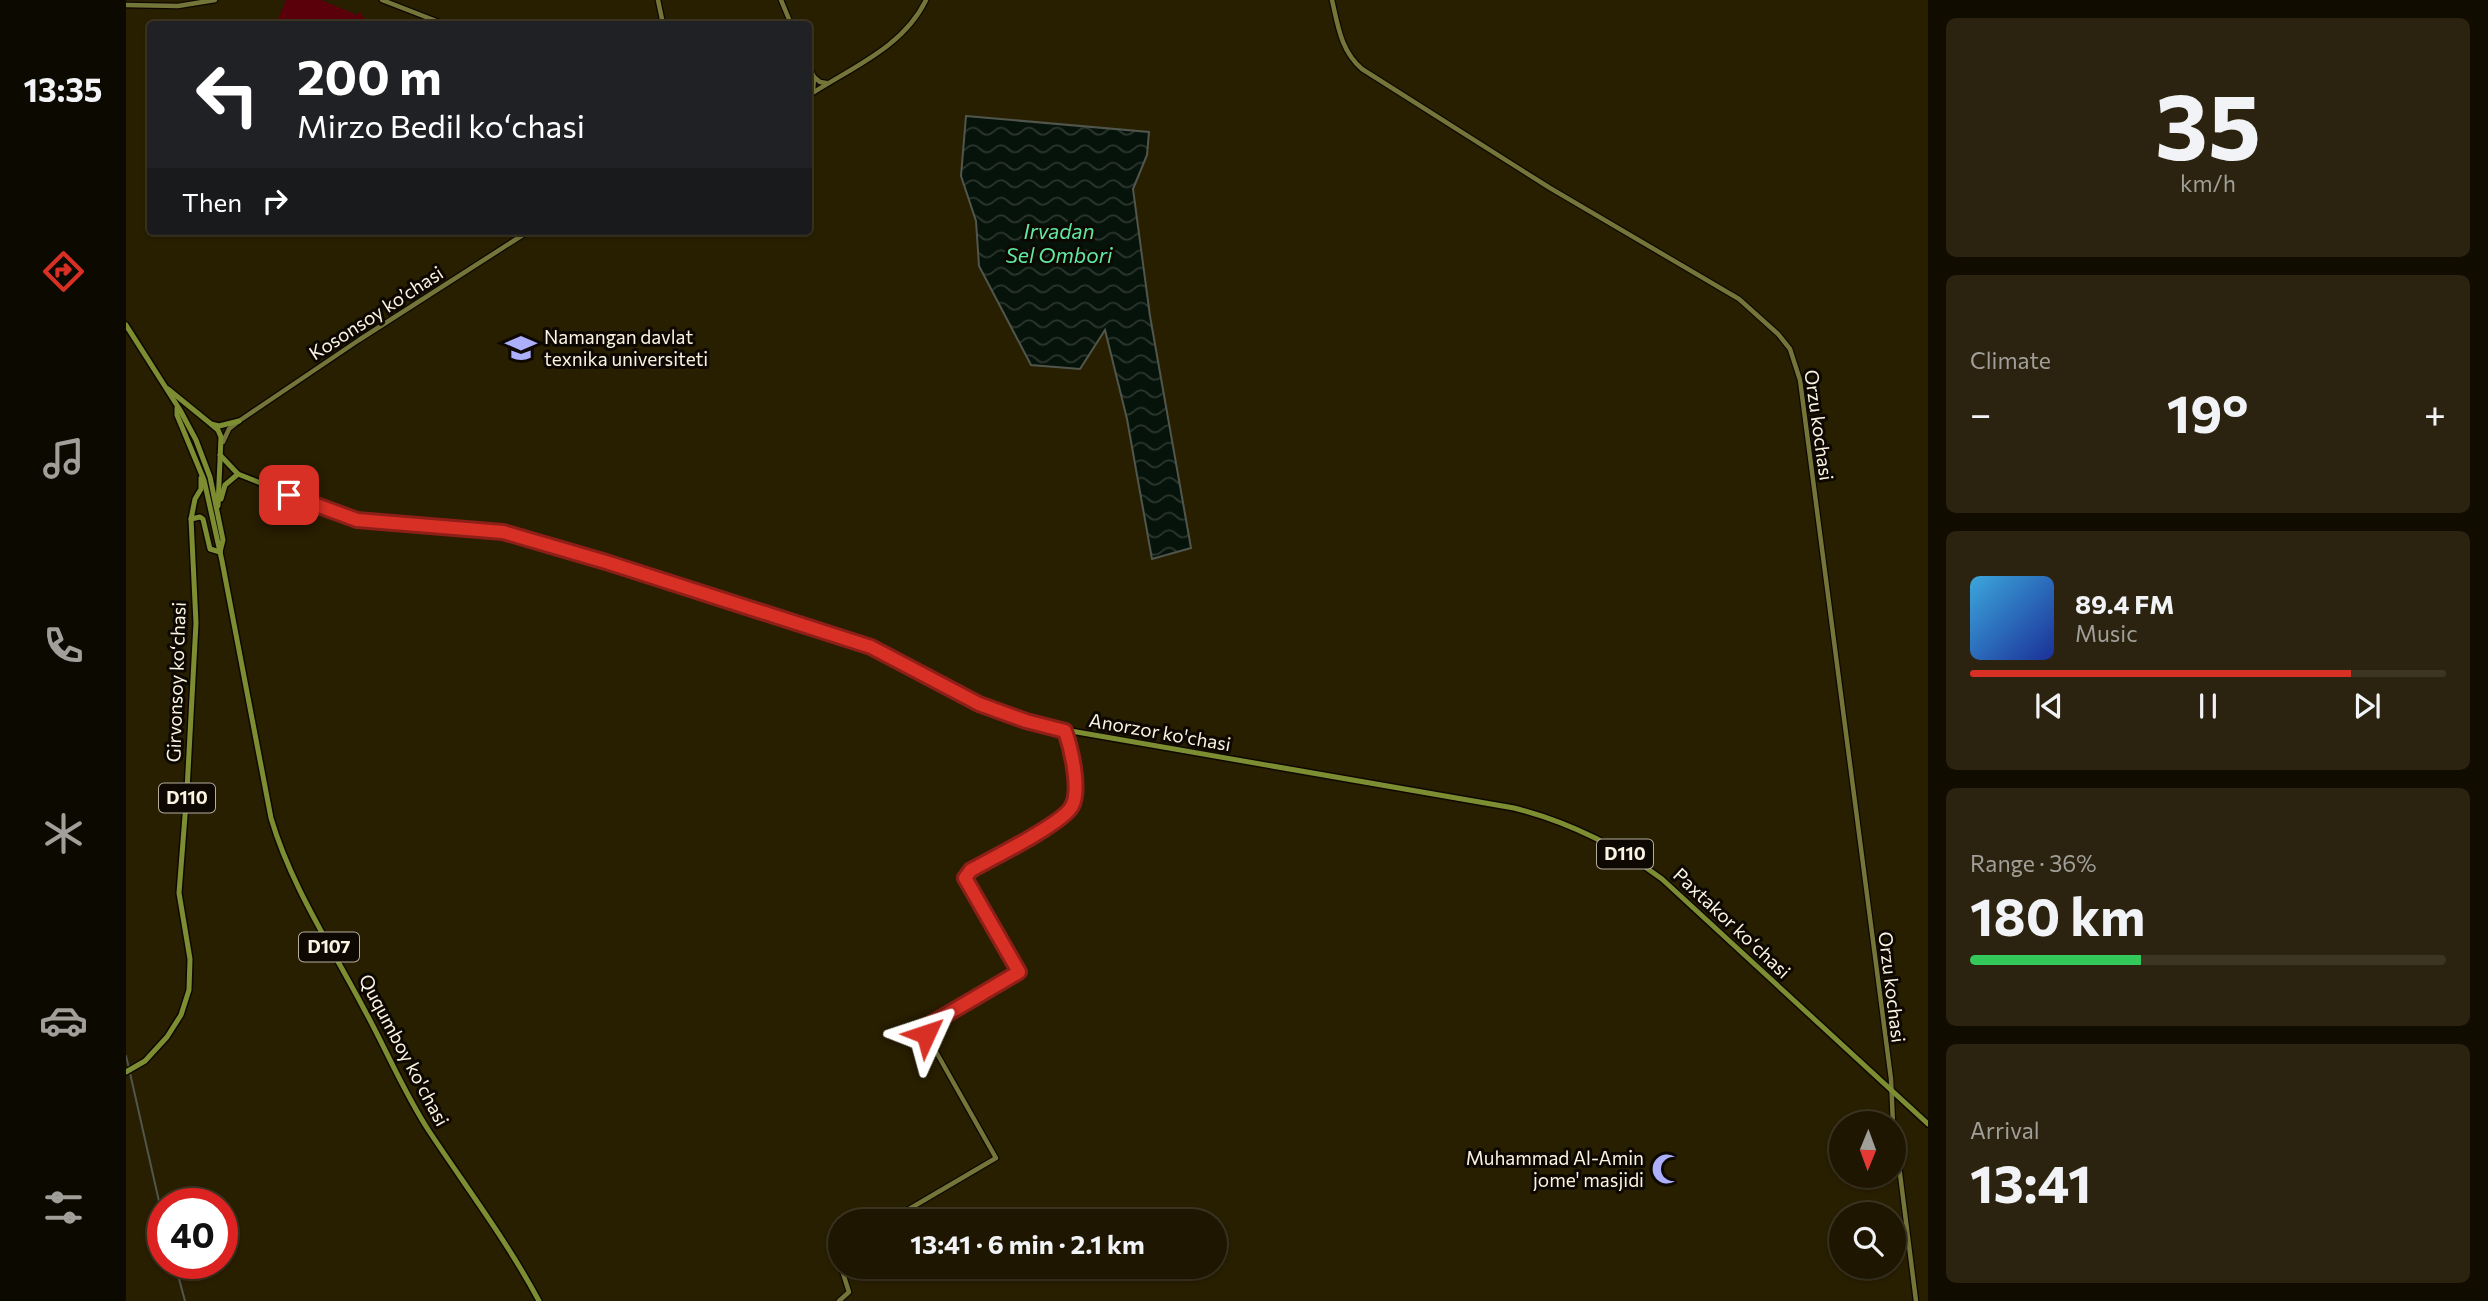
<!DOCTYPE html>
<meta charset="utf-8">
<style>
body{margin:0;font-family:Commissioner,sans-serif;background:#2b230f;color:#f1f3f6;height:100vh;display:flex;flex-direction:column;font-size:26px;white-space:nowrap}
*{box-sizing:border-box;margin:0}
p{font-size:23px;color:#a19f99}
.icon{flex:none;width:38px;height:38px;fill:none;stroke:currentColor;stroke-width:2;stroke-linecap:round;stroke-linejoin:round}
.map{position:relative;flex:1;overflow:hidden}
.panel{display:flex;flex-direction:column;gap:18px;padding:18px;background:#100c00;width:560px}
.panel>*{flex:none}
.top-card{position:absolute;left:21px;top:21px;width:665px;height:214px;border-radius:7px;box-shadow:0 2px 5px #0004,0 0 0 2px #3c3522;background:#202124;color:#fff;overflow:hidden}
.needle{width:46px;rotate:181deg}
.fabs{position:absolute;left:1703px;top:1111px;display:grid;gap:14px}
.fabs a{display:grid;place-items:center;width:77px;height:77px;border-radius:50%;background:#1e1600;box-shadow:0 2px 5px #0004,0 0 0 2px #3c3522;font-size:35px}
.speed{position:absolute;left:21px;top:1188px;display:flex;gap:14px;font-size:35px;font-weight:700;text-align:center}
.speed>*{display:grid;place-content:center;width:91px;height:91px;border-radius:50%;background:#1e1600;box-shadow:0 2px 5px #0004,0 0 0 2px #3c3522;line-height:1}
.speed .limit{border:10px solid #d22;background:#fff;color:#111}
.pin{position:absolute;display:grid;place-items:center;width:60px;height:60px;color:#fff;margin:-30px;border-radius:14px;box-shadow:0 4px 10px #0006}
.me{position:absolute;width:77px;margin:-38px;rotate:48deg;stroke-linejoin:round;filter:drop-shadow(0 0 5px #0008)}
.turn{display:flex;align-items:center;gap:24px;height:147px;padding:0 35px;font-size:32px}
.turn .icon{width:91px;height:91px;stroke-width:2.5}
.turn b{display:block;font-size:49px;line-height:60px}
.then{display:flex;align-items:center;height:66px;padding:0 35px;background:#0003;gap:14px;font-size:26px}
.big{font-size:52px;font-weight:700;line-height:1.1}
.panel .tile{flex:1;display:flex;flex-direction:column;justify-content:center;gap:10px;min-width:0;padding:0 24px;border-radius:10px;background:#2b230f}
.panel .dial{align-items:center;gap:0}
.dial b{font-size:91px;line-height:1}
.song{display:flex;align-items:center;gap:21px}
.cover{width:84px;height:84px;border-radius:10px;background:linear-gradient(135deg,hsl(200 70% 55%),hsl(230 70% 35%))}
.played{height:7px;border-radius:4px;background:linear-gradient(90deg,#d93025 80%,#3c3522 80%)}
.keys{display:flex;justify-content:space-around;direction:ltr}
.heat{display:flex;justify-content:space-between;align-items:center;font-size:38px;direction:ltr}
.charge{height:10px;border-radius:5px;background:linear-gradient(90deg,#34c759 36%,#3c3522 0)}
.trip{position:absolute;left:702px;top:1209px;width:399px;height:70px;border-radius:35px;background:#1e1600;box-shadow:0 2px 5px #0004,0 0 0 2px #3c3522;font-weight:700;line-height:70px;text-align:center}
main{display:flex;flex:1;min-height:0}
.tabs{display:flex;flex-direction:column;width:126px;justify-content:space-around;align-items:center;background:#0c0900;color:#a19f99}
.tabs .icon{width:49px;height:49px}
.tabs .selected{color:#d93025}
.tabs b{font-size:32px;color:#f1f3f6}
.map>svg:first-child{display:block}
</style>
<main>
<nav class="tabs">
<b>13:35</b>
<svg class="icon selected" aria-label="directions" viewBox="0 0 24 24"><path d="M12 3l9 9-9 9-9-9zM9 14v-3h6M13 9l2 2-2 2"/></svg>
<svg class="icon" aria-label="music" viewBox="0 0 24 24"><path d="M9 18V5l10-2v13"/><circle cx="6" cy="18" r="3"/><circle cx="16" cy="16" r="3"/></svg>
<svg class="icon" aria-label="phone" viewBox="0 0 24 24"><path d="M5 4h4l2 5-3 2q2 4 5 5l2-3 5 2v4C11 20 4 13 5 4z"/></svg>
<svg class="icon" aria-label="climate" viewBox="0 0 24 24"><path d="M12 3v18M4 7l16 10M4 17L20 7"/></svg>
<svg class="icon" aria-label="car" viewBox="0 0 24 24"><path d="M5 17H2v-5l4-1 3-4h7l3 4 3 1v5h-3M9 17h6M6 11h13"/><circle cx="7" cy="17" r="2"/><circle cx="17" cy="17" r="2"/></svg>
<svg class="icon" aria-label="filters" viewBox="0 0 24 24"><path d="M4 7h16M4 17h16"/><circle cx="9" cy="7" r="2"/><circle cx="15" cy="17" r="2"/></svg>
</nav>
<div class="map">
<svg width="1802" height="1301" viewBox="0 0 1802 1301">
<defs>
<pattern id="water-waves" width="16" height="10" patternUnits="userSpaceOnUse" patternTransform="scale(1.75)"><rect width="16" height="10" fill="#06130b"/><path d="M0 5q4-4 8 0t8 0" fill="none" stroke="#2b362e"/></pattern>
</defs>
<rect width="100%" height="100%" fill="#281e00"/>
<polygon fill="#59000b" points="160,0 195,0 231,15 234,12 242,24 150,24"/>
<polygon fill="url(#water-waves)" stroke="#50564c" stroke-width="2" points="840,116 1023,132 1021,155 1007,189 1024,316 1065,548 1026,559 1001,419 979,330 954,369 905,365 853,266 850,221 835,176"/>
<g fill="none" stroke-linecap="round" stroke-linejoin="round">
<g stroke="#50564c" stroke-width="2">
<polyline points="0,1056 3,1068"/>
<polyline points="4,1073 37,1219"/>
<polyline points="49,1264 59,1301"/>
</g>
<g stroke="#0f0800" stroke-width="7">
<g id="secondary">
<polyline points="256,0 318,24"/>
<polyline points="532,0 537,24"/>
<polyline points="655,0 665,24"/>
<path d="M1206,0c6,26 9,51 30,69l188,119 189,111 39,35 12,15 10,31 91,699 2,45"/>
<polyline points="0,5 52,6 89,0"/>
<polyline points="682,65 688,77"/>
<polyline points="687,91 688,77 694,82 700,83"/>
<path d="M682,96c42,-28 95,-48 118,-96"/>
<polyline points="97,442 103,429 113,421 233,340 403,231"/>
<polyline points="1768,1126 1790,1301"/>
<path d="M761,1222l109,-64 -70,-124 1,-8 92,-54 -53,-94 5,-8c20,-11 92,-47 101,-64 9,-15 -1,-58 -7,-75"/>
<polyline points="713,1301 723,1292 715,1267"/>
</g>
</g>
<g stroke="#0f0800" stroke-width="8">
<g id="primary">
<polyline points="0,325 54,410 70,440 84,477 97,540 94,552"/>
<polyline points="42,389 85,424 93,426 113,421"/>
<path d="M51,408v7l27,65 18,81 49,257c20,68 60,128 93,191 22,40 40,84 65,122 37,56 78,110 110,170"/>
<polyline points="85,424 92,430 95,437 92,506"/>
<path d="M94,455l18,19 113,45 117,8 46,7 199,61 150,49 30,13 86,46 69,24 466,81c55,14 102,37 148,71l266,245"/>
<polyline points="95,499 99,485 112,474"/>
<polyline points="65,519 74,517 77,519 84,549 94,552"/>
<polyline points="0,1072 19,1061 41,1037 55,1015 63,990 64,959 53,893 61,790 70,623 65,519 69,499 75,489 75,478"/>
</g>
</g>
<use href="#secondary" stroke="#747639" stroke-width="4.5"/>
<use href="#primary" stroke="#7d8d32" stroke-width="5"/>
</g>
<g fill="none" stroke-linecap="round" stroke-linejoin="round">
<g stroke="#8d1f18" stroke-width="18">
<path id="route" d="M163,495l68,25 146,12 103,30 265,85 108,57 47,17 39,10c6,17 16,59 7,75 -8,17 -81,53 -101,64l-6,8 54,94 -92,54 -1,8"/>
</g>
<use href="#route" stroke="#d93025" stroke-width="12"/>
</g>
<defs>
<g id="university-bare" transform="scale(2.415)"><path d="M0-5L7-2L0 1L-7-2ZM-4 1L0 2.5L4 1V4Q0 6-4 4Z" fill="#acaffb" stroke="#0d0801" stroke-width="2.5" paint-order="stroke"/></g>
<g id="mosque-bare" transform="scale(2.415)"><path d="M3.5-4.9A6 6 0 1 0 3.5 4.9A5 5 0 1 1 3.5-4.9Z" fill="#acaffb" stroke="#0d0801" stroke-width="2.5" paint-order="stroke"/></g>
</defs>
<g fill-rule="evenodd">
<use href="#university-bare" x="395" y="348"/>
<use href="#mosque-bare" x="1541" y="1169"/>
</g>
<g text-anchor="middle" stroke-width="6" stroke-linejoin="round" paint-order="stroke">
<g fill="#0d0801" stroke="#b4ad9e" stroke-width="2">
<rect x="33" y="783.5" width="56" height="29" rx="5"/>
<rect x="1471" y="839.5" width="56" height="29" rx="5"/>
<rect x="173" y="932.5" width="60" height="29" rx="5"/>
</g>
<g font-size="18" font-weight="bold" fill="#fbf4e2">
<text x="61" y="804">D110</text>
<text x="1499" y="860">D110</text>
<text x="203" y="953">D107</text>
</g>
<g font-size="19" fill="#fbf4e2" stroke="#0d0801">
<text transform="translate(250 313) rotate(-33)" y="7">Kosonsoy ko’chasi</text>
<text transform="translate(1693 425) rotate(82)" y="7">Orzu kochasi</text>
<text transform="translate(50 682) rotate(-88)" y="7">Girvonsoy koʻchasi</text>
<text transform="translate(1034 732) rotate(10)" y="7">Anorzor ko'chasi</text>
<text transform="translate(1606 923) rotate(43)" y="7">Paxtakor koʻchasi</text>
<text transform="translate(1766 987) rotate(83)" y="7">Orzu kochasi</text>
<text transform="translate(278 1050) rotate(62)" y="7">Ququmboy ko'chasi</text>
</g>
<g font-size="19" fill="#fbf4e2" stroke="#0d0801" text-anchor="start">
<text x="418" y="344">Namangan davlat<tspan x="418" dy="22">texnika universiteti</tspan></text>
<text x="1518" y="1165" text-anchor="end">Muhammad Al-Amin<tspan x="1518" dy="22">jome' masjidi</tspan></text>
</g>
<g font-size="21" font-style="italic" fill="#61eaa2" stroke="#0d0801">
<text x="933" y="239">Irvadan<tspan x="933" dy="24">Sel Ombori</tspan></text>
</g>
</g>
</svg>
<div class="fabs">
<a><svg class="needle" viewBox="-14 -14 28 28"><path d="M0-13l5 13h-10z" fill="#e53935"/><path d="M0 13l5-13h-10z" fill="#a19f99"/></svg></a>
<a><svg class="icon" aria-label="search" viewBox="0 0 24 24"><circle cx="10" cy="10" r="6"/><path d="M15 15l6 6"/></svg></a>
</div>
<div class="speed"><div class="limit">40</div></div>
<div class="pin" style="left:163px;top:495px;background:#d93025"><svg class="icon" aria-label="arrive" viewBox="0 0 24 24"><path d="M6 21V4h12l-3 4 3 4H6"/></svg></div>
<svg class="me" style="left:800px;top:1034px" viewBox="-20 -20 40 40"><path d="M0-17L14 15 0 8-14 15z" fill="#d93025" stroke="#fff" stroke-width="4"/></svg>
<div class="trip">13:41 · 6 min · 2.1 km</div>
<div class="top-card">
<div class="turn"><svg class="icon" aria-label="left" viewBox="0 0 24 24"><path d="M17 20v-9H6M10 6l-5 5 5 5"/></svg><div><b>200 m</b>Mirzo Bedil koʻchasi</div></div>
<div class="then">Then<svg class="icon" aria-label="right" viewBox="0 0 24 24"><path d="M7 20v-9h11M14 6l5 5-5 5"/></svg></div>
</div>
</div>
<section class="panel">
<div class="tile dial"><b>35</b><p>km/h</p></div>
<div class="tile"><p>Climate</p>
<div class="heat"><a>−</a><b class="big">19°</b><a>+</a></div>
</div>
<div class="tile">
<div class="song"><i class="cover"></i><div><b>89.4 FM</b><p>Music</p></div></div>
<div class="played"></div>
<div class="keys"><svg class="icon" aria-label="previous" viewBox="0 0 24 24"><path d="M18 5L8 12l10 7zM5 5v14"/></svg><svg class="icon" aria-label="pause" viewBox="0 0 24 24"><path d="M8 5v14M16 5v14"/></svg><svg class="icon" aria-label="next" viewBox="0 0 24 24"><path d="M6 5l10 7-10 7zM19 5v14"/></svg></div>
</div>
<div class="tile"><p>Range · 36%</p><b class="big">180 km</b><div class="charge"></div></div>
<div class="tile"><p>Arrival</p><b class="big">13:41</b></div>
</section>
</main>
